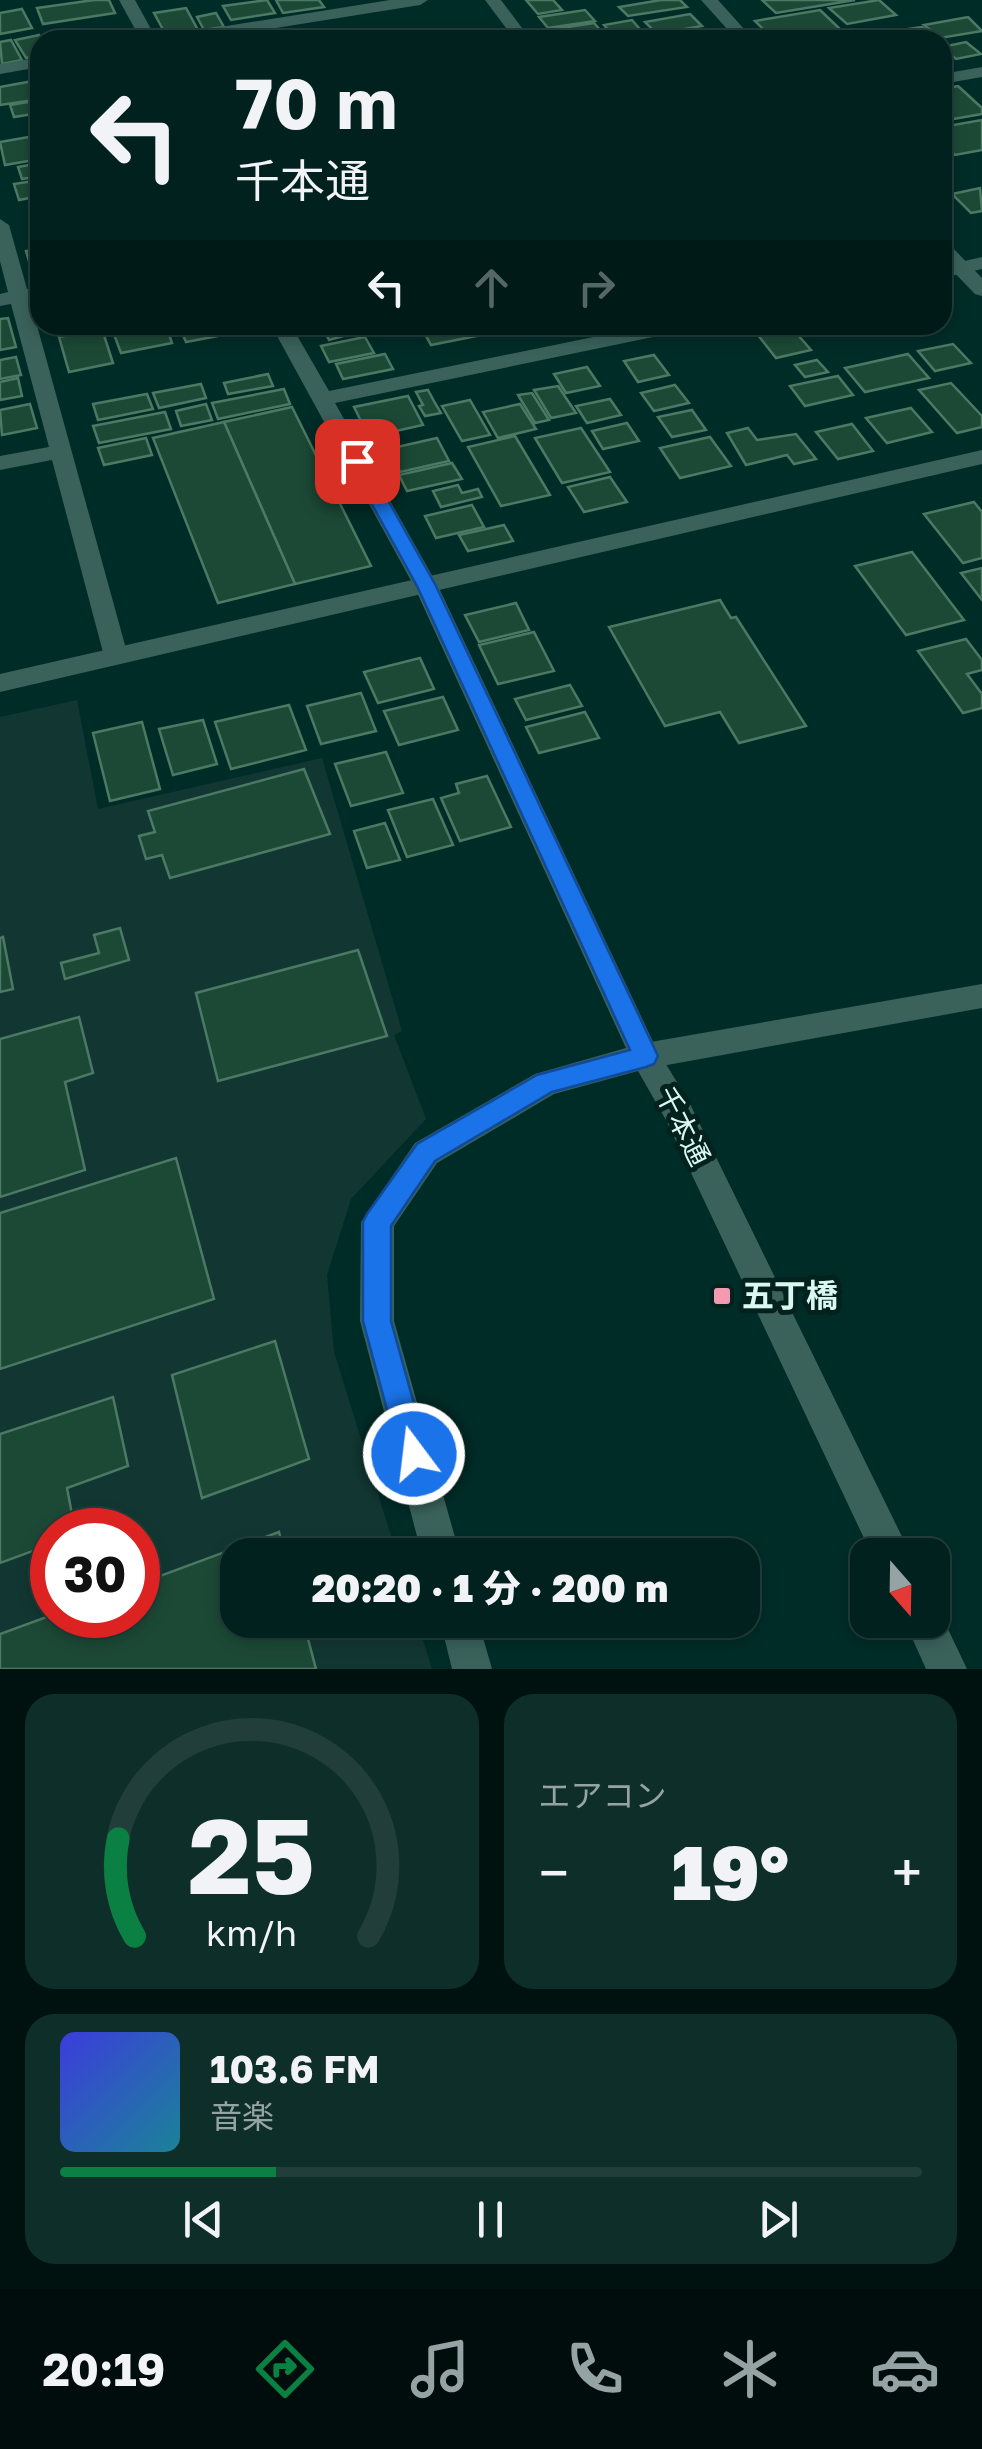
<!DOCTYPE html>
<html lang="ja">
<meta charset="utf-8">
<style>
body{margin:0;font-family:"Golos Text","Noto Sans JP",sans-serif;background:#0e2e2a;color:#f1f3f6;height:100vh;display:flex;flex-direction:column;font-size:38px;white-space:nowrap}
*{box-sizing:border-box;margin:0}
p{font-size:32px;color:#95a3a4}
.icon{flex:none;width:55px;height:55px;fill:none;stroke:currentColor;stroke-width:2;stroke-linecap:round;stroke-linejoin:round}
.map{position:relative;height:1669px;overflow:hidden}
.panel{display:flex;flex-direction:column;gap:25px;padding:25px;background:#001210;flex:1}
.panel>*{flex:none}
.banner{position:absolute;left:30px;top:30px;width:922px;height:305px;border-radius:30px;box-shadow:0 5px 15px #0003,0 0 0 2px #223e3b;background:#00211d;color:#f1f3f6;overflow:hidden}
.needle{width:65px;rotate:160deg}
.buttons{position:absolute;left:850px;top:1538px;display:grid;gap:20px}
.buttons a{display:grid;place-items:center;width:100px;height:100px;border-radius:20px;background:#00211d;box-shadow:0 5px 15px #0003,0 0 0 2px #223e3b;font-size:50px}
.speed{position:absolute;left:30px;top:1508px;display:flex;gap:20px;font-size:50px;font-weight:700;text-align:center}
.speed>*{display:grid;place-content:center;width:130px;height:130px;border-radius:50%;background:#00211d;box-shadow:0 5px 15px #0003,0 0 0 2px #223e3b;line-height:1}
.speed .limit{border:15px solid #d22;background:#fff;color:#111}
.pin{position:absolute;display:grid;place-items:center;width:85px;height:85px;color:#fff;margin:-42px;border-radius:20px;box-shadow:0 5px 15px #0006}
.me{position:absolute;width:110px;margin:-55px;rotate:345deg;stroke-linejoin:round;filter:drop-shadow(0 0 8px #0008)}
.turn{display:flex;align-items:center;gap:35px;height:210px;padding:0 40px;font-size:45px}
.turn .icon{width:130px;height:130px;stroke-width:2.5}
.turn b{display:block;font-size:70px;line-height:85px}
.lanes{display:flex;align-items:center;height:95px;padding:0 40px;background:#0003;justify-content:center;gap:50px;direction:ltr}
.lanes .off{opacity:.35}
.big{font-size:75px;font-weight:800;line-height:1.1}
.panel .card{flex:1;display:flex;flex-direction:column;justify-content:center;gap:15px;min-width:0;padding:0 35px;border-radius:30px;background:#0e2e2a}
.panel .dial{align-items:center;gap:0}
.dial svg{height:260px;overflow:visible;fill:none;stroke:#223e3b;stroke-width:7;stroke-linecap:round;text-anchor:middle}
.dial text{fill:#f1f3f6;stroke:none}
.song{display:flex;align-items:center;gap:30px}
.cover{width:120px;height:120px;border-radius:15px;background:linear-gradient(135deg,hsl(240 70% 55%),hsl(190 70% 35%))}
.played{height:10px;border-radius:5px;background:linear-gradient(90deg,#0b8043 25%,#223e3b 25%)}
.keys{display:flex;justify-content:space-around;direction:ltr}
.heat{display:flex;justify-content:space-between;align-items:center;font-size:55px;direction:ltr}
.panel .tiles{flex:1;display:grid;gap:25px;grid-template-columns:1fr 1fr}
.card:last-child{grid-column:span 2}
.trip{position:absolute;left:220px;top:1538px;width:540px;height:100px;border-radius:30px;background:#00211d;box-shadow:0 5px 15px #0003,0 0 0 2px #223e3b;font-weight:800;line-height:100px;text-align:center}
.tabs{display:flex;height:160px;justify-content:space-around;align-items:center;background:#000d0c;color:#95a3a4}
.tabs .icon{width:70px;height:70px}
.tabs .selected{color:#0b8043}
.tabs b{font-size:45px;color:#f1f3f6}
.map>svg:first-child{display:block}
</style>
<div class="map">
<svg width="982" height="1669" viewBox="0 0 982 1669">
<rect width="100%" height="100%" fill="#002c27"/>
<path fill="#123732" fill-rule="evenodd" d="M77,700l21,109 224,-51 80,273 -8,4 32,84 -75,80 -24,76 7,77 63,203h-159v65h179l15,49h-432v-952zM52,1530h86v85h-86z"/>
<g fill="#1c4936" stroke="#4c7963" stroke-width="2.5">
<polygon points="94,0 109,0 115,13 43,24 37,8"/>
<polygon points="267,0 275,13 231,20 223,6"/>
<polygon points="276,0 319,0 324,7 283,13"/>
<polygon points="526,0 553,0 562,10 538,14"/>
<polygon points="661,0 680,0 687,7 628,16 619,7"/>
<polygon points="762,0 855,0 776,13"/>
<polygon points="879,0 896,15 847,24 829,8"/>
<polygon points="186,8 198,30 166,35 154,13"/>
<polygon points="22,9 32,28 0,34 0,13"/>
<polygon points="585,10 595,21 548,28 539,17"/>
<polygon points="820,10 843,32 793,40 787,36 772,38 755,21"/>
<polygon points="216,13 224,27 204,30 197,17"/>
<polygon points="690,14 702,26 657,34 645,22"/>
<polygon points="968,17 982,31 940,38 924,25"/>
<polygon points="632,20 645,35 617,40 604,25"/>
<polygon points="594,23 609,40 556,40 548,30"/>
<polygon points="922,27 936,39 888,40 881,33"/>
<polygon points="39,35 40,56 26,58 15,40"/>
<polygon points="11,40 22,60 2,64 0,42"/>
<polygon points="966,42 981,54 956,59 942,47"/>
<polygon points="33,81 40,99 0,105 0,87"/>
<polygon points="958,86 982,108 982,114 942,121 942,89"/>
<polygon points="34,101 39,113 14,117 10,105"/>
<polygon points="982,120 982,150 955,155 942,143 942,127"/>
<polygon points="40,135 40,159 5,165 0,142"/>
<polygon points="40,163 40,176 22,179 18,167"/>
<polygon points="40,180 40,196 19,200 14,184"/>
<polygon points="980,188 982,211 971,213 952,194"/>
<polygon points="40,249 40,277 34,278 26,251"/>
<polygon points="8,318 16,347 0,350 0,319"/>
<polygon points="151,325 166,325 172,343 121,353 113,332"/>
<polygon points="195,325 237,325 239,332 186,342 180,328"/>
<polygon points="322,325 383,325 329,340"/>
<polygon points="420,325 470,325 476,336 431,345"/>
<polygon points="791,327 811,350 776,358 757,334"/>
<polygon points="102,329 113,363 69,372 59,337"/>
<polygon points="365,337 374,353 329,362 321,346"/>
<polygon points="953,344 971,363 935,371 918,351"/>
<polygon points="385,354 393,369 343,379 336,364"/>
<polygon points="908,354 929,378 865,392 845,368"/>
<polygon points="654,355 669,375 638,382 624,361"/>
<polygon points="16,357 21,375 0,379 0,360"/>
<polygon points="817,360 828,372 805,377 795,365"/>
<polygon points="587,367 600,386 566,393 554,374"/>
<polygon points="268,374 273,386 228,394 224,383"/>
<polygon points="838,376 853,395 805,406 790,386"/>
<polygon points="18,378 22,396 0,400 0,382"/>
<polygon points="951,383 982,416 982,427 957,433 919,390"/>
<polygon points="201,384 206,398 159,408 153,393"/>
<polygon points="675,385 689,403 654,411 641,393"/>
<polygon points="558,386 576,413 551,418 534,390"/>
<polygon points="284,389 290,404 218,419 212,403"/>
<polygon points="428,390 435,403 441,413 425,416 419,406 423,405 416,392"/>
<polygon points="532,393 549,420 535,423 518,395"/>
<polygon points="147,394 153,409 98,420 93,404"/>
<polygon points="408,396 423,425 369,437 354,407"/>
<polygon points="610,399 621,415 587,423 576,406"/>
<polygon points="470,400 490,435 462,441 442,406"/>
<polygon points="30,404 37,428 2,435 0,410"/>
<polygon points="206,404 212,420 181,426 176,411"/>
<polygon points="520,404 536,429 498,438 483,412"/>
<polygon points="292,407 371,566 295,584 224,422"/>
<polygon points="911,408 932,432 887,443 866,418"/>
<polygon points="692,410 706,430 672,437 658,417"/>
<polygon points="165,412 171,429 99,443 93,426"/>
<polygon points="224,422 295,584 218,603 153,438"/>
<polygon points="627,423 639,441 603,449 592,431"/>
<polygon points="852,424 873,451 838,459 816,432"/>
<polygon points="581,428 610,472 562,483 535,438"/>
<polygon points="748,428 757,440 796,434 816,459 794,464 787,455 746,465 727,433"/>
<polygon points="515,436 550,495 501,506 468,447"/>
<polygon points="710,437 731,466 680,478 660,448"/>
<polygon points="146,438 152,455 104,465 98,448"/>
<polygon points="437,438 449,461 400,472 388,449"/>
<polygon points="452,463 462,479 407,491 399,475"/>
<polygon points="610,477 627,502 584,512 568,487"/>
<polygon points="458,485 462,493 478,489 482,497 441,507 433,491"/>
<polygon points="974,502 982,512 982,558 963,563 924,514"/>
<polygon points="472,505 484,527 436,538 425,516"/>
<polygon points="504,525 513,541 468,551 459,535"/>
<polygon points="912,552 964,620 906,635 855,566"/>
<polygon points="982,568 982,600 961,573"/>
<polygon points="720,600 731,618 736,617 806,726 739,743 720,712 665,726 609,627"/>
<polygon points="516,603 529,630 479,642 465,615"/>
<polygon points="534,632 554,671 498,684 479,645"/>
<polygon points="966,639 982,660 982,670 967,674 982,694 982,708 963,713 918,651"/>
<polygon points="420,658 434,689 378,703 364,672"/>
<polygon points="570,685 582,706 526,720 515,699"/>
<polygon points="361,693 376,731 321,744 307,706"/>
<polygon points="443,697 458,730 399,745 384,711"/>
<polygon points="289,705 306,750 231,769 215,722"/>
<polygon points="585,712 599,738 539,753 526,727"/>
<polygon points="203,720 217,764 173,775 159,729"/>
<polygon points="142,722 160,789 110,801 93,733"/>
<polygon points="386,752 403,793 351,806 335,764"/>
<polygon points="304,769 330,834 170,878 162,855 146,859 139,836 155,832 148,811"/>
<polygon points="487,776 511,827 460,841 441,798 459,793 456,784"/>
<polygon points="433,799 453,845 407,857 388,810"/>
<polygon points="385,823 400,860 367,868 354,831"/>
<polygon points="120,928 129,960 65,979 61,963 99,953 94,935"/>
<polygon points="3,937 13,989 0,992 0,938"/>
<polygon points="358,950 387,1036 218,1081 196,993"/>
<polygon points="79,1017 93,1073 65,1082 85,1170 0,1197 0,1039"/>
<polygon points="176,1158 214,1299 0,1369 0,1213"/>
<polygon points="275,1341 309,1459 202,1498 172,1375"/>
<polygon points="113,1397 128,1466 67,1488 75,1530 52,1530 52,1544 0,1563 0,1434"/>
<polygon points="279,1532 285,1555 238,1555 238,1620 303,1620 316,1669 0,1669 0,1634 52,1615 138,1615 138,1584"/>
</g>
<g fill="none" stroke-linecap="round" stroke-linejoin="round">
<g fill="#3a625b" fill-rule="evenodd">
<polygon points="119,0 135,0 157,40 141,40"/>
<polygon points="390,0 428,0 420,5 200,40 162,40 170,35"/>
<polygon points="485,0 501,0 531,40 515,40"/>
<polygon points="40,57 40,67 0,74 0,64"/>
<polygon points="982,67 982,77 942,84 942,74"/>
<polygon points="0,219 9,225 27,289 40,286 40,298 30,300 128,656 116,665 104,656 52,460 0,470 0,456 49,447 11,304 0,306 0,294 8,292 0,261"/>
<polygon points="982,257 982,269 942,278 942,266"/>
<polygon points="271,325 291,325 329,391 652,325 692,325 682,331 335,403 438,586 656,1048 688,1100 911,1555 872,1555 666,1120 638,1071 554,1094 437,1163 394,1226 394,1321 460,1555 422,1555 360,1321 361,1222 415,1143 535,1074 626,1048 414,586"/>
<polygon points="932,1605 937,1606 967,1669 926,1669 904,1620 932,1620"/>
<polygon points="440,1620 478,1620 492,1669 452,1669"/>
</g>
<g fill="#3a625b" fill-rule="evenodd">
<polygon points="701,0 718,0 754,40 737,40"/>
<polygon points="942,242 949,244 982,278 982,296 975,294 942,260"/>
<polygon points="982,450 982,464 0,692 0,674"/>
<polygon points="982,984 982,1008 645,1069 634,1065 630,1056 634,1047 645,1043"/>
</g>
</g>
<polygon fill="#1a73e8" stroke="#114b97" stroke-width="2.5" points="357,455 366,461 436,586 658,1056 654,1064 646,1067 552,1092 435,1161 391,1226 391,1321 428,1454 424,1465 414,1469 403,1465 399,1454 363,1321 363,1222 367,1214 417,1144 537,1075 630,1050 417,586 348,461"/>
<rect fill="#f19ab1" stroke="#03211d" stroke-width="4" x="712" y="1286" width="20" height="20" rx="5"/>
<g text-anchor="middle" stroke-width="10" stroke-linejoin="round" paint-order="stroke">
<g font-size="28" fill="#dbf7f1" stroke="#03211d">
<text transform="translate(683 1126) rotate(63)" y="10">千本通</text>
</g>
<g font-size="32" font-weight="bold" fill="#dbf7f1" stroke="#03211d" text-anchor="start">
<text x="742" y="1307">五丁橋</text>
</g>
</g>
</svg>
<div class="buttons">
<a><svg class="needle" viewBox="-14 -14 28 28"><path d="M0-13l5 13h-10z" fill="#e53935"/><path d="M0 13l5-13h-10z" fill="#95a3a4"/></svg></a>
</div>
<div class="speed"><div class="limit">30</div></div>
<div class="pin" style="left:357px;top:461px;background:#d93025"><svg class="icon" aria-label="arrive" viewBox="0 0 24 24"><path d="M6 21V4h12l-3 4 3 4H6"/></svg></div>
<svg class="me" style="left:414px;top:1454px" viewBox="-20 -20 40 40"><circle r="17" fill="#1a73e8" stroke="#fff" stroke-width="3"/><path d="M0-11L8 9 0 5-8 9z" fill="#fff"/></svg>
<div class="trip">20:20 · 1 分 · 200 m</div>
<div class="banner">
<div class="turn"><svg class="icon" aria-label="left" viewBox="0 0 24 24"><path d="M17 20v-9H6M10 6l-5 5 5 5"/></svg><div><b>70 m</b>千本通</div></div>
<div class="lanes"><svg class="icon" aria-label="left" viewBox="0 0 24 24"><path d="M17 20v-9H6M10 6l-5 5 5 5"/></svg><svg class="icon off" aria-label="ahead" viewBox="0 0 24 24"><path d="M12 20V5M6 11l6-6 6 6"/></svg><svg class="icon off" aria-label="right" viewBox="0 0 24 24"><path d="M7 20v-9h11M14 6l5 5-5 5"/></svg></div>
</div>
</div>
<section class="panel">
<div class="tiles">
<div class="card dial"><svg viewBox="0 0 100 80">
<path d="M14 69A42 42 0 1 1 86 69"/>
<path d="M14 69A42 42 0 0 1 9 39" stroke="#0b8043"/>
<text x="50" y="56" font-size="32" font-weight="700">25</text>
<text x="50" y="72" font-size="11">km/h</text>
</svg></div>
<div class="card"><p>エアコン</p>
<div class="heat"><a>−</a><b class="big">19°</b><a>+</a></div>
</div>
<div class="card">
<div class="song"><i class="cover"></i><div><b>103.6 FM</b><p>音楽</p></div></div>
<div class="played"></div>
<div class="keys"><svg class="icon" aria-label="previous" viewBox="0 0 24 24"><path d="M18 5L8 12l10 7zM5 5v14"/></svg><svg class="icon" aria-label="pause" viewBox="0 0 24 24"><path d="M8 5v14M16 5v14"/></svg><svg class="icon" aria-label="next" viewBox="0 0 24 24"><path d="M6 5l10 7-10 7zM19 5v14"/></svg></div>
</div>
</div>
</section>
<nav class="tabs">
<b>20:19</b>
<svg class="icon selected" aria-label="directions" viewBox="0 0 24 24"><path d="M12 3l9 9-9 9-9-9zM9 14v-3h6M13 9l2 2-2 2"/></svg>
<svg class="icon" aria-label="music" viewBox="0 0 24 24"><path d="M9 18V5l10-2v13"/><circle cx="6" cy="18" r="3"/><circle cx="16" cy="16" r="3"/></svg>
<svg class="icon" aria-label="phone" viewBox="0 0 24 24"><path d="M5 4h4l2 5-3 2q2 4 5 5l2-3 5 2v4C11 20 4 13 5 4z"/></svg>
<svg class="icon" aria-label="climate" viewBox="0 0 24 24"><path d="M12 3v18M4 7l16 10M4 17L20 7"/></svg>
<svg class="icon" aria-label="car" viewBox="0 0 24 24"><path d="M5 17H2v-5l4-1 3-4h7l3 4 3 1v5h-3M9 17h6M6 11h13"/><circle cx="7" cy="17" r="2"/><circle cx="17" cy="17" r="2"/></svg>
</nav>
